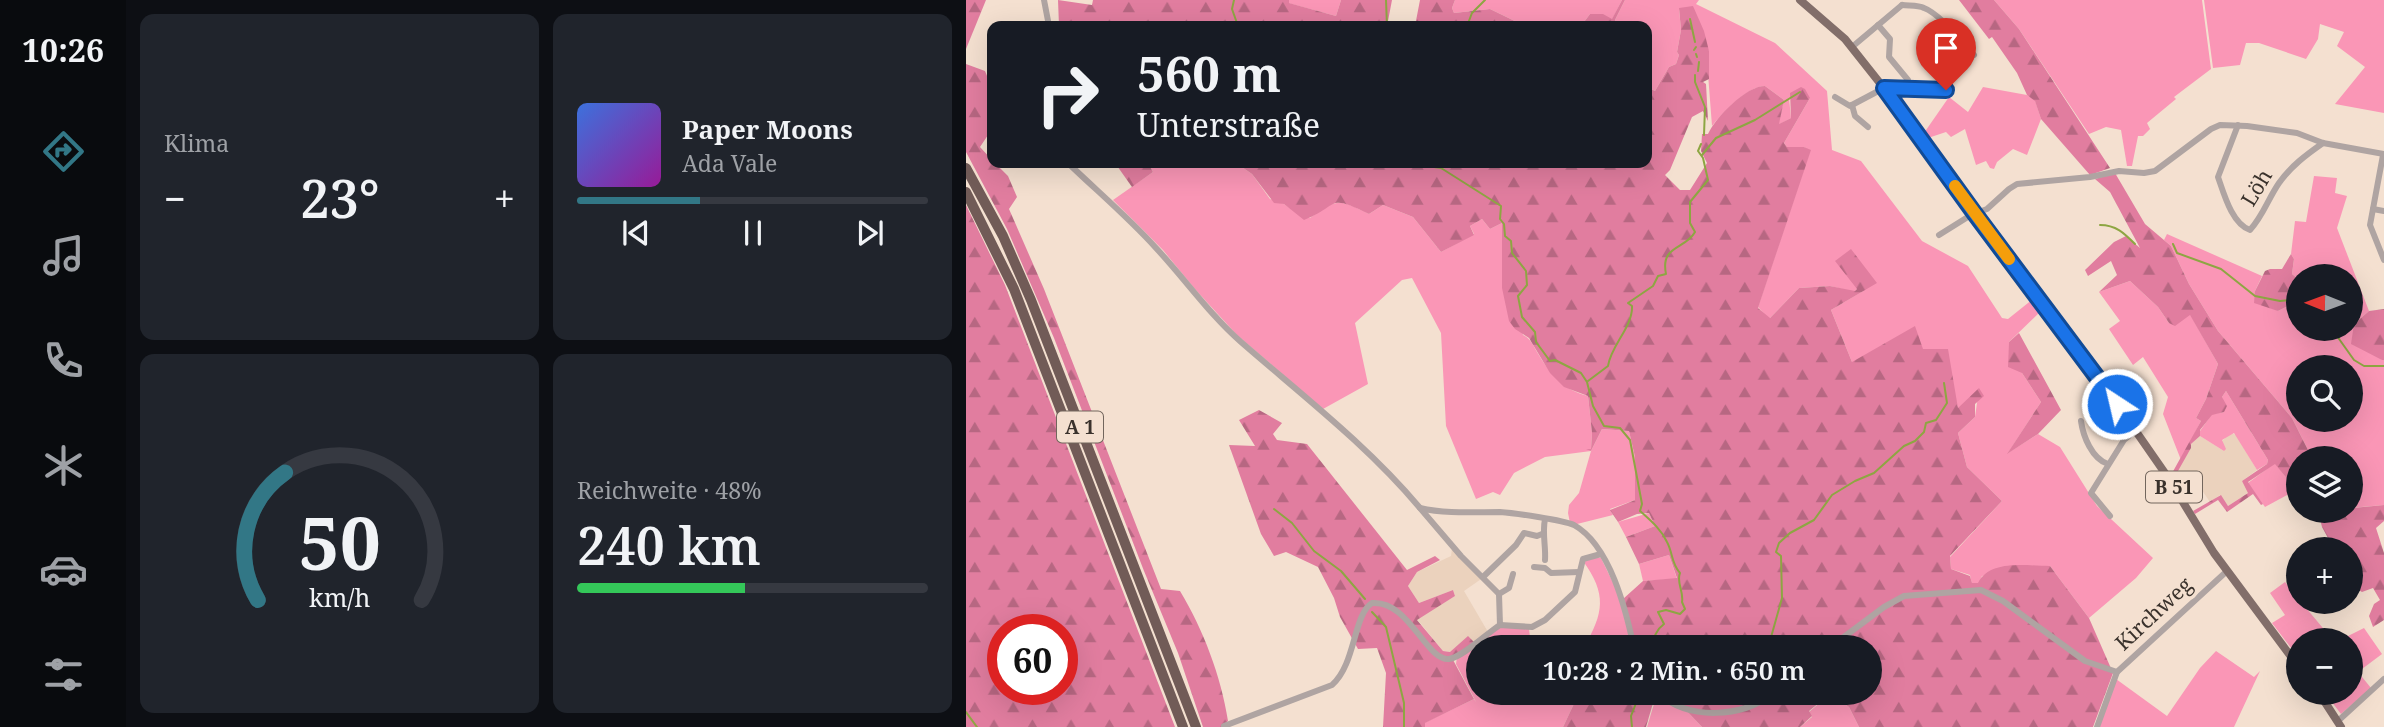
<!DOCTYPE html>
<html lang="de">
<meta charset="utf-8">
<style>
body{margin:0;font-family:"Noto Serif",serif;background:#20242c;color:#f1f3f6;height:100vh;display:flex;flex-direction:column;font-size:26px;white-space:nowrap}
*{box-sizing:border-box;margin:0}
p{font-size:23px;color:#9ea1a6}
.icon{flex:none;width:38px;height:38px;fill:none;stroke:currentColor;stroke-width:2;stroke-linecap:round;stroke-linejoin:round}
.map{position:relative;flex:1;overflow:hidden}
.panel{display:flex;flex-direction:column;gap:14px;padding:14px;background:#0d0f14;width:840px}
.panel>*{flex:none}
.banner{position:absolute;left:21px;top:21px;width:665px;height:147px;border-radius:14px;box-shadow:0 7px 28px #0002;background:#171b24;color:#f1f3f6;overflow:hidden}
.needle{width:46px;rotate:271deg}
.fabs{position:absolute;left:1320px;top:264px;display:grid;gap:14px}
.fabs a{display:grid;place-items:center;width:77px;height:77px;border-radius:50%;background:#171b24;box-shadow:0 7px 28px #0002;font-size:35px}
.speed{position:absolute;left:21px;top:614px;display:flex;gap:14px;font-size:35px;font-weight:700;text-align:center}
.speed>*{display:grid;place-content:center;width:91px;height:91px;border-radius:50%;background:#171b24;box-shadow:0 7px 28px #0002;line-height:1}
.speed .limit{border:10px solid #d22;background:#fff;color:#111}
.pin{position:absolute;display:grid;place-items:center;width:60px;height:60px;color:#fff;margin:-72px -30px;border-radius:50% 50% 50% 0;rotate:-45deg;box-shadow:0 0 7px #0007}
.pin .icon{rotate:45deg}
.me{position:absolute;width:77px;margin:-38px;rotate:325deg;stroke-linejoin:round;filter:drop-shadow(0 0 5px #0008)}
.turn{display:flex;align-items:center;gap:24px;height:147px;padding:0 35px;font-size:32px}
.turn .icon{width:91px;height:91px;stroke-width:2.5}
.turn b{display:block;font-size:49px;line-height:60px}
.big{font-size:52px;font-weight:600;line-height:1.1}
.panel .widget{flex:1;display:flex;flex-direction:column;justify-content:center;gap:10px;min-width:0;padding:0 24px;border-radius:14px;background:#20242c}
.panel .dial{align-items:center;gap:0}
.dial svg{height:182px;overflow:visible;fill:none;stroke:#363941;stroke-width:7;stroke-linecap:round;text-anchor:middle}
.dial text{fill:#f1f3f6;stroke:none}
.song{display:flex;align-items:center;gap:21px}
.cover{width:84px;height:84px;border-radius:10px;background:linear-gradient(135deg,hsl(220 70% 55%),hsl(300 70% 35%))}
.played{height:7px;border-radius:4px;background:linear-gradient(90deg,#327786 35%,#363941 35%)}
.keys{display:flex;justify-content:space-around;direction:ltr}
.heat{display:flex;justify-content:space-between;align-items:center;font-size:38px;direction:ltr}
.charge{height:10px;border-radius:5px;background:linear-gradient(90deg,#34c759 48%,#363941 0)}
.panel .tiles{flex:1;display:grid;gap:14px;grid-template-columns:repeat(2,1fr)}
.trip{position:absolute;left:500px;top:635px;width:416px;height:70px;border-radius:35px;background:#171b24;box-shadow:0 7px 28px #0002;font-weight:600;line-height:70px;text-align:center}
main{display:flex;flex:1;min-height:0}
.menu{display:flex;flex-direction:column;width:126px;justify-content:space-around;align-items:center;background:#090b0e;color:#9ea1a6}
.menu .icon{width:49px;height:49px}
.menu .current{color:#327786}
.menu b{font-size:32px;color:#f1f3f6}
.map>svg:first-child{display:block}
</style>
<main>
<nav class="menu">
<b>10:26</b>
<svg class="icon current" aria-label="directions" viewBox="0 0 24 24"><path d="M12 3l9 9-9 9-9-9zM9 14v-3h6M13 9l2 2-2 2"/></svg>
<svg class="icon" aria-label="music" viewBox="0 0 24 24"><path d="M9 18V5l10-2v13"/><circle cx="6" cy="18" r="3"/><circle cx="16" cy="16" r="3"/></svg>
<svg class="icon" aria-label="phone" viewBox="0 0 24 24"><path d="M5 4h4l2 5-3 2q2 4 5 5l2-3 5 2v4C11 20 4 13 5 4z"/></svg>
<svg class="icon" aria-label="climate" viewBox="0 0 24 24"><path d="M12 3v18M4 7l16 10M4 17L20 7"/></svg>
<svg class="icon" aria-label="car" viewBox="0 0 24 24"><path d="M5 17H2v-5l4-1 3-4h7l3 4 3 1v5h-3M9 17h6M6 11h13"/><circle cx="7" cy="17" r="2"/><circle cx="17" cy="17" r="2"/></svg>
<svg class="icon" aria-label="filters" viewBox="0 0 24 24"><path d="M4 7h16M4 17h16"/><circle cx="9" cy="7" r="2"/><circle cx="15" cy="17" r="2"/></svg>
</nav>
<section class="panel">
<div class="tiles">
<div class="widget"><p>Klima</p>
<div class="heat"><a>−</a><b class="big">23°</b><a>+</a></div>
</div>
<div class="widget">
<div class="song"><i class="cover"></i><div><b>Paper Moons</b><p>Ada Vale</p></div></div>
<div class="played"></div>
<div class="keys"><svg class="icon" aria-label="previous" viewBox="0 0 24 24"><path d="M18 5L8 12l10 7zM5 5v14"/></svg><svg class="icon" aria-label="pause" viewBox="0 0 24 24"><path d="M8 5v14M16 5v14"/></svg><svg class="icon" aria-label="next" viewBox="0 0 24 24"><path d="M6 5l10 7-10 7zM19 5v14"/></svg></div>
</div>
<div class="widget dial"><svg viewBox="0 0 100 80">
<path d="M14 69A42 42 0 1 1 86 69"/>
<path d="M14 69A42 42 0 0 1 26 13" stroke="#327786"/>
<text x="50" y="56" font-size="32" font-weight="700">50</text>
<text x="50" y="72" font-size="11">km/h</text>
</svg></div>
<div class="widget"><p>Reichweite · 48%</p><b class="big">240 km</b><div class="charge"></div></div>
</div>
</section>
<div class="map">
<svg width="1418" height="727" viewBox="0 0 1418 727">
<defs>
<pattern id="forest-firs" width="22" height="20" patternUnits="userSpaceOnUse" patternTransform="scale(1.75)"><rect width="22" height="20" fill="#e17d9f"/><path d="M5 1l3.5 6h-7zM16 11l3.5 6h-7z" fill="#b76782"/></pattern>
</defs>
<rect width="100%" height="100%" fill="#f4e0d0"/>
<g fill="#ebd2bd">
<polygon points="1265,433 1270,435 1291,470 1276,481 1283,492 1262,506 1254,495 1244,502 1231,483 1211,471 1225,448 1225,444 1234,436 1258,451 1256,441"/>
<polygon points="486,548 518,577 498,591 522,632 508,642 484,652 477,651 451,619 489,596 487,590 453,603 442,586 451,572 485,556"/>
</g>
<g fill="#fa96b6" fill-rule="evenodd">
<polygon points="323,0 375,0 370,16 322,3"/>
<polygon points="489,0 656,0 646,20 624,14 615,26 559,26 524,9 488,13 486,8"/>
<path d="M659,0h74l-3,4 79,39 52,48 5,59 29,11 61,80 46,25 34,52 6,1 25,-20 8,12 -32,31 13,31 19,29 -33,51 30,-19 22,13 37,59 56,52 -17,20 -47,40 -39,-52 -68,10 -3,7 -7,1 -2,-9 -19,-6 -1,-12 52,-56 -35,-34 -9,-34 17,-16 4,-28 -21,20 -6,-26 -100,-21 -21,-52 32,-19 -6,-2 -2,3 -25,-6 -31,2 -30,31 -11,-12 52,-156 -6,-4h-17l-3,-4 26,-45h-21l2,20 -13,7 6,-25 -19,-14c-17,0 -43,27 -53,40l-5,-65 2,-10 -30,-42 2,21 -4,22 2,3 -3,9 -7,3 -14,24 -8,-4v-61h-29l-3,-6z"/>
<polygon points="1028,0 1236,0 1245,69 1208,97 1210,99 1181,123 1184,129 1177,136 1172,136 1166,166 1161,166 1155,130 1140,127 1123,134 1053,29"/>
<polygon points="1238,0 1418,0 1418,113 1369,104 1399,67 1371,46 1378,32 1354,24 1352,39 1340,59 1293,43 1280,43 1274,65 1247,68"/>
<polygon points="1017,87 1061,95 1069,100 1075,119 1061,155 1047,149 1031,162 1028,169 1024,168 1020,161 1010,165 999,129 985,137 980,132 962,138 958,133 983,97 1002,112"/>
<path d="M182,163h88l16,11 18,25 14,5 10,7 16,7c28,-20 29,-19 59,-4l14,-9 30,12 28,35 33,-18 -4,-8 12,-7 8,10 12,-6 1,40 20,72c8,4 10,10 14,17 13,22 26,38 51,44l4,37 -1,16h-3l3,2 -46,6 -31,16 -14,22 -7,-3 -17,7 -30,-73 -5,-93 -29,-55 -10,2 -47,43 13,61 -45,25 -86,-74 -43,-47 -31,-38 -50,-50 40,-28z"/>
<path d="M1348,176l23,2 -2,15 12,3 -10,32 32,83 -15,13 28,36h2v145l-34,3v-50h-38l-20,-40 -74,-87 -29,-47 -18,-38 -7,-6 3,-6 95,42 -7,15 23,20 20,-10v28h52v-53h-52v3l-6,-5 2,-15 -3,-5 4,-33 11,1zM1332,368h52v52h-52z"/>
<polygon points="1164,281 1192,307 1203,323 1224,314 1252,364 1240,399 1230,418 1235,421 1215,460 1197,414 1202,397 1177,357 1167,365 1143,329 1154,321 1133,292"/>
<polygon points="1260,391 1302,460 1301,464 1291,470 1268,433 1256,440 1260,449 1258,451 1234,436 1234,431 1246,414 1258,412 1256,397"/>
<polygon points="636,429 663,431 669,457 669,500 644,509 647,515 607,525 604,523 602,513 603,505 613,493 625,451"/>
<polygon points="1309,463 1330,490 1299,507 1282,483"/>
<polygon points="683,513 689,526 660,537 652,522"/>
<polygon points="703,555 711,579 677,581 673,564"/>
<path d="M630,557l5,1 17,35 15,54h-49c20,-34 23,-53 -1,-86z"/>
<polygon points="1319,582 1332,598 1332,602 1335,602 1367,640 1332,640 1332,657 1306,623 1319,615 1304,593"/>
<polygon points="532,627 563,629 564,637 575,647 513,648 513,693 613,693 597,727 459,727 458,723 508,699 510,702 490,664 491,657"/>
<polygon points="1398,628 1416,654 1392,672 1405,688 1375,714 1359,693 1384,693 1384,640 1374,640"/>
<polygon points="1250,651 1288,677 1294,671 1268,727 1133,727 1150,679 1201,716 1234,668"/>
<polygon points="691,694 718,708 736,727 681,727"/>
<polygon points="864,694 883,707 893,727 834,727 846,717 843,712"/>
</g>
<g fill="url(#forest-firs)" fill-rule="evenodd">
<polygon points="0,0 20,0 0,49"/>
<polygon points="92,0 126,5 127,0 323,0 323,3 370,16 375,0 426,0 422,21 449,26 454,0 489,0 486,8 488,13 524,9 559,26 93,26"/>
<polygon points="656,0 659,0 649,20 652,26 615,26 624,14 637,14 646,19"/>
<polygon points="993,0 1028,0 1053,29 1144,168 1124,175 1075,119 1069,101 1061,95 1051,73 1026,37 1023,39"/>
<path d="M727,6l11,25 5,20v28l-6,3 3,2 2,37 -5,-10 -11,6 -22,53 -5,5 15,15h10l17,-27 -6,-12 1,-17h6c8,-17 38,-48 57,-48l19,14 -5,24 12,-6 -1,-25 11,-6 4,2 5,9 -26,45 3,4h17l7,3 -53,158 12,10 29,-30 31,-2 25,5 2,-2 -22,-28 16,-12 26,34 -46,27 21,52 63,-36 8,23h25l10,59 21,-20 5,8 -9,8v13l-17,16 9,34 35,34 -52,55 1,13 19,7 2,7h6c12,-24 49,-17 72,-17l39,52 24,55 -20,54h-234l-10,-20 -19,-13 -21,17 3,5 -12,11h-98l-19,-20 -25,-14h213v-45l-235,-1 -13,-48 20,-18 34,-3 -8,-23 -30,9 -13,-27 29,-11 -6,-13 -12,1 -19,8 -8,-12 25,-10v-43l-6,-26 -27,-2 -11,22 -5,-2h5l1,-16 -4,-37 -24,-9 -14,-14 -21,-35 -14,-9 -6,-8 -7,-33v-65l-12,6 -8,-10 -12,7 4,9 -33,17 -28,-35 -30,-12 -14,9c-43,-21 -28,-9 -65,6l-20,-16 -10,-1 -22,-29 -16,-11h411v-76l8,4 14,-24 7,-3 3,-9 -2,-3 4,-22 -2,-22z"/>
<path d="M0,64l19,7c7,17 10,27 2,44l5,14 -12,18 12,13v3h3l13,13 9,21 -8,12 35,80 117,300 19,2c23,38 41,85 48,130l-7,6h-18l-25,-74 -34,-82 -90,-233 -47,-109 -41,-77z"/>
<polygon points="149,163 182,163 187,172 166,187"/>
<polygon points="1149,173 1179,224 1205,246 1223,284 1252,331 1326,418 1346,458 1332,458 1332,492 1309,464 1282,482 1297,504 1295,505 1287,494 1261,512 1252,500 1229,514 1227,511 1255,495 1262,506 1282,493 1276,481 1301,464 1302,460 1260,391 1256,397 1261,406 1258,412 1246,415 1234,430 1234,436 1225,444 1225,448 1212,471 1215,474 1207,479 1205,475 1235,421 1230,418 1240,399 1252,364 1224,315 1209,326 1203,323 1192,307 1164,281 1133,292 1151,275 1145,261 1122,276 1119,270 1148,242 1160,236 1174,248 1144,192 1129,179"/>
<path d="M0,205l39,80 170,442h-209zM37,630h59v60h-59z"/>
<polygon points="1325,254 1328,259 1326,274 1332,279 1332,301 1312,311 1288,303 1289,291 1299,271 1304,269 1316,269"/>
<polygon points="1418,309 1418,360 1416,360 1385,344 1388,324 1403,311"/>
<polygon points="1053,333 1095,410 1072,434 1041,454 1075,402 1056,373 1042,367 1043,342"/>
<polygon points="293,410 316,423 307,434 311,440 341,444 441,570 469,556 474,560 451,572 442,586 453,603 487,590 489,596 451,620 477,651 484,652 502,636 508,642 486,658 508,699 459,723 459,727 417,727 420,673 411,648 392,649 374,617 368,598 352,567 320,552 308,556 295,534 263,445 289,446 273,420"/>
<polygon points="1418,505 1418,521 1410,528 1418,553 1418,620 1407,627 1403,616 1408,604 1414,600 1407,588 1396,592 1388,587 1384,577 1384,550 1368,549 1356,527 1352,511 1384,511 1384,508 1387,508"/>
<polygon points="613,693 690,693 680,727 597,727"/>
</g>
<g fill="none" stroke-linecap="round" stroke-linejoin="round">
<g stroke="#8da642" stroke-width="2">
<polyline points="268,0 266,9 272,26"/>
<polyline points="420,0 421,26"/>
<polyline points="724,19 729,42"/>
<polyline points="501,26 506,13 519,0"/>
<polyline points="728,50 730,47"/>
<polyline points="730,54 731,57"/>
<polyline points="732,71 733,62"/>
<polyline points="729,75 729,82 739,107 738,135"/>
<polyline points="736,155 750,138 789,120 834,92"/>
<polyline points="407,163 418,165 427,163"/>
<path d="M441,163l34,5 60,38 -1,13 4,5 1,12 6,5 1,12 14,18 1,14 -9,11 4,21 13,15 1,10 14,19 5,-1 26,13 6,9 6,24 11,20 16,2 10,12 12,64 -2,7c10,9 21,18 27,31 6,11 4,21 13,31 -4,9 4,19 2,29l3,7 -5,5 -14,-4 -8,2 6,12c-7,5 -11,14 -11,24"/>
<path d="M1134,225c16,0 24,8 35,19"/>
<polyline points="1207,244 1211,253 1255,269 1289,296 1314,301 1324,300 1332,305"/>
<polyline points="1366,329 1388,360 1398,366 1418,366"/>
<path d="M622,381l20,-15c3,-21 25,-39 24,-60l-4,-3 25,-17 5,-10 8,-2c-6,-29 19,-24 29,-42l-5,-9v-21l18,-22 -5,-22 -5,-7 3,-7"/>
<polyline points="308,509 326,523 348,551 375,571 399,599"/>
<polyline points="406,612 420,627 438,703 438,727"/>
<polyline points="802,648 816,598 815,556 810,552 813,543 824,533 848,520 866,495 889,481 908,473 938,446 949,441 958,432 960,423 970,420 981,403 978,383"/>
<path d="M716,693c15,7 32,6 46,0"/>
<polyline points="0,712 11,727"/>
<polyline points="666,727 665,716 674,693"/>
</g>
<g stroke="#afa4a2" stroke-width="6">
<polyline points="78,0 83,26"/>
<path d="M936,5c7,1 16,0 22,3 14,5 40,35 50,47"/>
<polyline points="912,25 924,39 923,57 942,80 944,89"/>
<polyline points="886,47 936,5"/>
<polyline points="869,97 884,106 918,88 980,90 981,66"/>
<polyline points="886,105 889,116 902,127"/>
<path d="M1272,125l-20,52c6,17 14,47 32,53 13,-14 18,-31 29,-47 12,-17 27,-28 44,-40"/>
<polyline points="1417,155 1404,225 1418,260"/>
<path d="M102,163c29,28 60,54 88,85 29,31 53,66 85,94 62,54 126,103 179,166 25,6 54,4 80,4 14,1 63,8 74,13 36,20 52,85 60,123"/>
<polyline points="1407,209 1418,211"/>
<polyline points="973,235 1005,215 1021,209 1043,189 1051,184 1124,177 1153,171 1178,173 1189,171 1245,129 1254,125 1281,126 1331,133 1357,143 1418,154"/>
<path d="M1115,421c2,15 11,38 27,43"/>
<polyline points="454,508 495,556 533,594 534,625"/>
<polyline points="1144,516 1125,493 1158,440 1169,431"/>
<path d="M579,519c-3,15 1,27 0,41"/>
<polyline points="568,567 579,568 585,573 613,572"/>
<polyline points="517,577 550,545 558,533 571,536 576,534"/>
<polyline points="533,594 543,588 547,574"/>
<polyline points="863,648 918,607 938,596 1015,590 1037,601 1119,661 1151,672"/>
<path d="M691,693c33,28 84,25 117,0"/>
<polyline points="1372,721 1418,679"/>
<path d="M258,726l108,-41c24,-21 21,-70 40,-82 37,-3 54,58 77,56 14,-2 38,-26 51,-34l32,2 13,-7 30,-28 8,-33 18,-5"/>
<polyline points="1131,727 1151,672 1261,571"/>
</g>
<g stroke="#826e6a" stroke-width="8">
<polyline points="834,0 879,39 925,97 1009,214 1128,371 1201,476 1248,553 1332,666"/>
<polyline points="1353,693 1375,727"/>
</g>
<g stroke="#715b57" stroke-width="10">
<polyline points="0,168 37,236 65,300 230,727"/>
<polyline points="0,192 48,289 217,727"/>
</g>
</g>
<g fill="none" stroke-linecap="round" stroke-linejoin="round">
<g stroke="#114b97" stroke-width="18">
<polyline id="route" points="980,90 918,88 1009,214 1151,404"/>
</g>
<use href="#route" stroke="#1a73e8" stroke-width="12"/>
<polyline stroke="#f59e0b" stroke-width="12" points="989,186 1043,259"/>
</g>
<g text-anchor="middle" stroke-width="7" stroke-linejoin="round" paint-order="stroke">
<g fill="#f4e0d0" stroke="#72665d" stroke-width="2">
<rect x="91" y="411.5" width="46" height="31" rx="5"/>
<rect x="1180" y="471.5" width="56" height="31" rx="5"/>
</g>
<g font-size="19" font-weight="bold" fill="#3a322c">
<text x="114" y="434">A 1</text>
<text x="1208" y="494">B 51</text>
</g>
<g font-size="21" fill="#3a322c" stroke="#f4e0d0">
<text transform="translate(1291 188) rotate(-59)" y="7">Löh</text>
<text transform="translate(1188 614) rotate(-43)" y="7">Kirchweg</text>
</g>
</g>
</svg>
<div class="fabs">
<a><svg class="needle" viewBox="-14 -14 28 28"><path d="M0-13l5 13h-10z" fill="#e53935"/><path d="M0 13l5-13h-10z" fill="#9ea1a6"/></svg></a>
<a><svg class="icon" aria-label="search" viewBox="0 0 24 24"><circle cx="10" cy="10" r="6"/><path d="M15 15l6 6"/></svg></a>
<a><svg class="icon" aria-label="layers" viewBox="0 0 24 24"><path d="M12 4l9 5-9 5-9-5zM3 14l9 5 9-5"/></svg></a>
<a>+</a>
<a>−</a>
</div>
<div class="speed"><div class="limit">60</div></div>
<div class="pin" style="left:980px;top:90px;background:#d93025"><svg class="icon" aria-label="arrive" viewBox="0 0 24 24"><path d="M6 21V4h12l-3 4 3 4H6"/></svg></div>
<svg class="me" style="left:1151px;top:404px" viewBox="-20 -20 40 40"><circle r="17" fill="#1a73e8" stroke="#fff" stroke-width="3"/><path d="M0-11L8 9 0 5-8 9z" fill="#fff"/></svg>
<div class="trip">10:28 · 2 Min. · 650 m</div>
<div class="banner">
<div class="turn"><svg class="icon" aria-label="right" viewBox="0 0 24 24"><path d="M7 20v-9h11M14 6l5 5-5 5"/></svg><div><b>560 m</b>Unterstraße</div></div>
</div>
</div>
</main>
